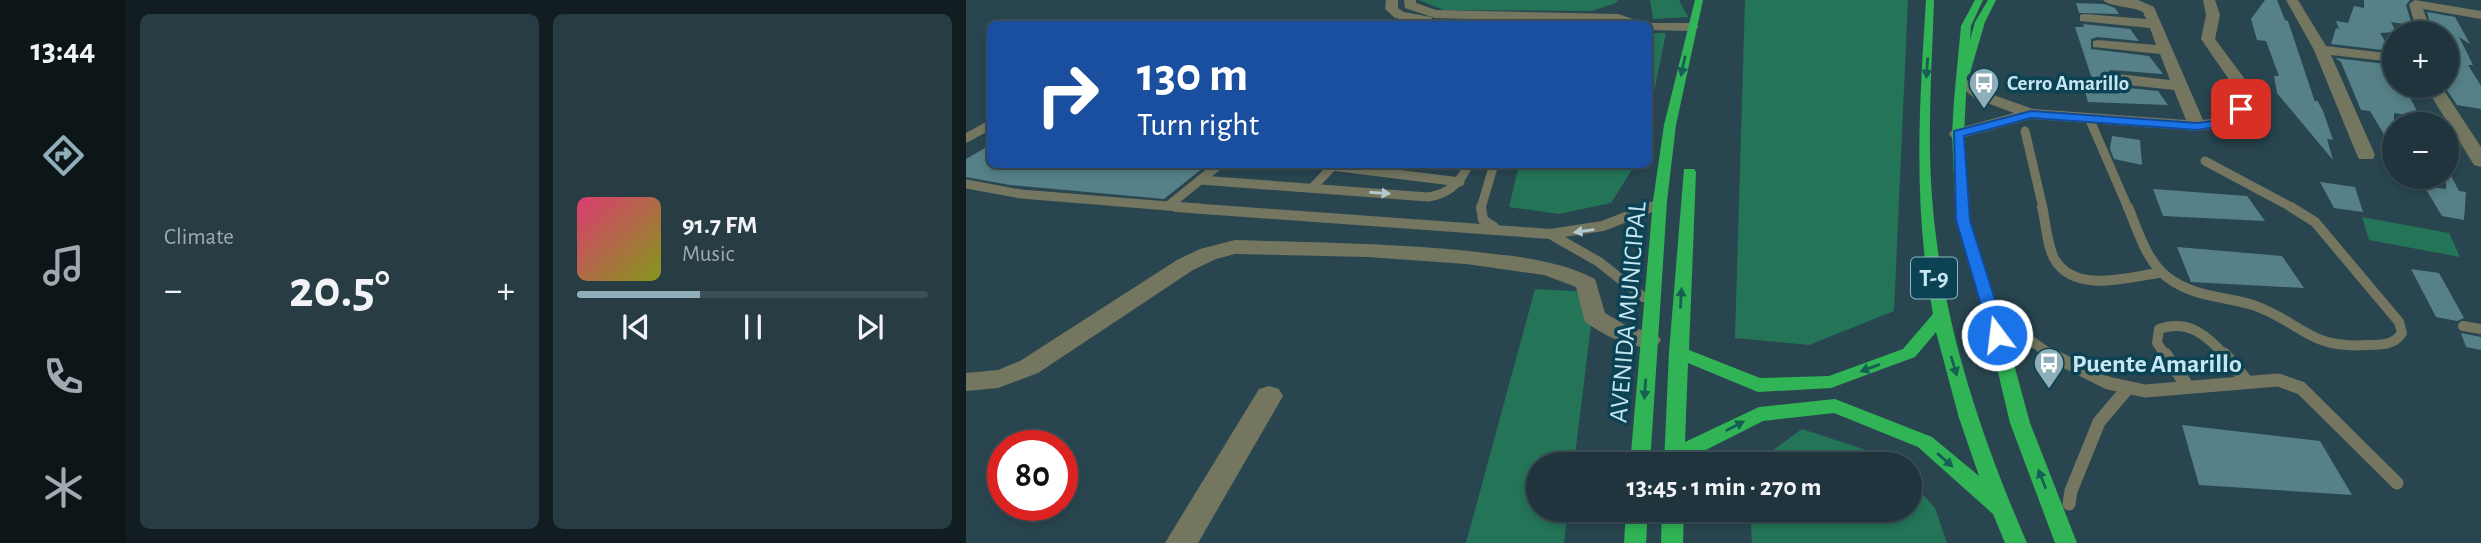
<!DOCTYPE html>
<meta charset="utf-8">
<style>
body{margin:0;font-family:"Alegreya Sans",sans-serif;background:#273c43;color:#f1f3f6;height:100vh;display:flex;flex-direction:column;font-size:26px;white-space:nowrap}
*{box-sizing:border-box;margin:0}
p{font-size:23px;color:#a1aaaf}
.icon{flex:none;width:38px;height:38px;fill:none;stroke:currentColor;stroke-width:2;stroke-linecap:round;stroke-linejoin:round}
.map{position:relative;flex:1;overflow:hidden}
.side{display:flex;flex-direction:column;gap:14px;padding:14px;background:#111d21;width:840px}
.side>*{flex:none}
.hud{position:absolute;left:21px;top:21px;width:665px;height:147px;border-radius:10px;box-shadow:0 4px 10px #0003,0 0 0 2px #3c4f56;background:#1a4fa0;color:#fff;overflow:hidden}
.controls{position:absolute;left:1416px;top:21px;display:grid;gap:14px}
.controls a{display:grid;place-items:center;width:77px;height:77px;border-radius:50%;background:#1f343c;box-shadow:0 4px 10px #0003,0 0 0 2px #3c4f56;font-size:35px}
.speed{position:absolute;left:21px;top:430px;display:flex;gap:14px;font-size:35px;font-weight:700;text-align:center}
.speed>*{display:grid;place-content:center;width:91px;height:91px;border-radius:50%;background:#1f343c;box-shadow:0 4px 10px #0003,0 0 0 2px #3c4f56;line-height:1}
.speed .limit{border:10px solid #d22;background:#fff;color:#111}
.pin{position:absolute;display:grid;place-items:center;width:60px;height:60px;color:#fff;margin:-30px;border-radius:14px;box-shadow:0 4px 10px #0006}
.me{position:absolute;width:77px;margin:-38px;rotate:345deg;stroke-linejoin:round;filter:drop-shadow(0 0 5px #0008)}
.turn{display:flex;align-items:center;gap:24px;height:147px;padding:0 35px;font-size:32px}
.turn .icon{width:91px;height:91px;stroke-width:2.5}
.turn b{display:block;font-size:49px;line-height:60px}
.big{font-size:52px;font-weight:700;line-height:1.1}
.side .card{flex:1;display:flex;flex-direction:column;justify-content:center;gap:10px;min-width:0;padding:0 24px;border-radius:10px;background:#273c43}
.song{display:flex;align-items:center;gap:21px}
.cover{width:84px;height:84px;border-radius:10px;background:linear-gradient(135deg,hsl(340 70% 55%),hsl(70 70% 35%))}
.played{height:7px;border-radius:4px;background:linear-gradient(90deg,#8faeb9 35%,#3c4f56 35%)}
.keys{display:flex;justify-content:space-around;direction:ltr}
.heat{display:flex;justify-content:space-between;align-items:center;font-size:38px;direction:ltr}
.side .tiles{flex:1;display:grid;gap:14px;grid-template-columns:repeat(2,1fr)}
.trip{position:absolute;left:560px;top:452px;width:396px;height:70px;border-radius:35px;background:#1f343c;box-shadow:0 4px 10px #0003,0 0 0 2px #3c4f56;font-weight:700;line-height:70px;text-align:center}
main{display:flex;flex:1;min-height:0}
.menu{display:flex;flex-direction:column;width:126px;justify-content:space-around;align-items:center;background:#0c1518;color:#a1aaaf}
.menu .icon{width:49px;height:49px}
.menu .selected{color:#8faeb9}
.menu b{font-size:32px;color:#f1f3f6}
.map>svg:first-child{display:block}
</style>
<main>
<nav class="menu">
<b>13:44</b>
<svg class="icon selected" aria-label="directions" viewBox="0 0 24 24"><path d="M12 3l9 9-9 9-9-9zM9 14v-3h6M13 9l2 2-2 2"/></svg>
<svg class="icon" aria-label="music" viewBox="0 0 24 24"><path d="M9 18V5l10-2v13"/><circle cx="6" cy="18" r="3"/><circle cx="16" cy="16" r="3"/></svg>
<svg class="icon" aria-label="phone" viewBox="0 0 24 24"><path d="M5 4h4l2 5-3 2q2 4 5 5l2-3 5 2v4C11 20 4 13 5 4z"/></svg>
<svg class="icon" aria-label="climate" viewBox="0 0 24 24"><path d="M12 3v18M4 7l16 10M4 17L20 7"/></svg>
</nav>
<section class="side">
<div class="tiles">
<div class="card"><p>Climate</p>
<div class="heat"><a>−</a><b class="big">20.5°</b><a>+</a></div>
</div>
<div class="card">
<div class="song"><i class="cover"></i><div><b>91.7 FM</b><p>Music</p></div></div>
<div class="played"></div>
<div class="keys"><svg class="icon" aria-label="previous" viewBox="0 0 24 24"><path d="M18 5L8 12l10 7zM5 5v14"/></svg><svg class="icon" aria-label="pause" viewBox="0 0 24 24"><path d="M8 5v14M16 5v14"/></svg><svg class="icon" aria-label="next" viewBox="0 0 24 24"><path d="M6 5l10 7-10 7zM19 5v14"/></svg></div>
</div>
</div>
</section>
<div class="map">
<svg width="1515" height="543" viewBox="0 0 1515 543">
<rect width="100%" height="100%" fill="#294650"/>
<g fill="#247458">
<polygon points="453,0 652,0 650,3 626,11 478,10"/>
<polygon points="684,0 713,0 722,17 687,19"/>
<polygon points="779,0 942,0 928,311 843,345 769,338"/>
<polygon points="683,33 700,33 683,117 682,33"/>
<polygon points="553,165 553,164 669,165 645,203 593,214 543,207"/>
<polygon points="1396,217 1483,233 1494,257 1403,240"/>
<polygon points="569,289 629,292 608,464 572,464 572,509 602,509 598,543 500,543"/>
<polygon points="836,429 924,458 929,464 788,464"/>
<polygon points="943,479 969,508 981,543 786,543 784,509 943,509"/>
</g>
<g fill="#568188">
<polygon points="1299,0 1311,0 1319,20 1322,21 1349,102 1351,100 1357,111 1367,140 1361,139 1367,160 1311,93 1308,76 1313,76 1300,41 1291,40 1285,19"/>
<polygon points="1398,0 1444,0 1440,5 1446,25 1425,22 1430,32 1414,33 1425,51 1365,44 1370,28 1373,29 1370,21 1382,23 1388,6 1398,8"/>
<polygon points="1110,3 1138,4 1149,8 1153,14 1113,13"/>
<polygon points="1461,12 1489,17 1504,44 1493,37 1507,65 1502,65 1515,86 1515,109 1491,105 1478,86 1480,86 1480,32 1465,27"/>
<polygon points="1117,24 1164,29 1173,41 1131,37 1125,39 1125,49 1183,56 1197,74 1144,70 1134,79 1144,86 1192,91 1202,105 1122,102 1117,85 1128,85 1109,27 1118,27"/>
<polygon points="1369,58 1428,65 1428,86 1438,86 1454,117 1428,113 1428,151 1404,111 1395,110 1375,62"/>
<polygon points="1146,136 1174,140 1176,165 1148,159 1144,149"/>
<polygon points="24,145 24,164 242,164 198,199 44,185 0,177 0,159"/>
<polygon points="1480,166 1493,191 1500,192 1498,220 1476,216 1458,186 1480,189"/>
<polygon points="1354,182 1389,187 1397,212 1368,208"/>
<polygon points="1187,189 1281,196 1299,221 1197,216"/>
<polygon points="1211,247 1316,256 1338,288 1225,282"/>
<polygon points="1445,269 1473,273 1498,318 1491,321 1470,317"/>
<polygon points="1495,333 1515,337 1515,350 1500,347"/>
<polygon points="1216,425 1354,441 1386,495 1233,485"/>
</g>
<g fill="none" stroke-linecap="round" stroke-linejoin="round">
<g stroke="#747660" stroke-width="9">
<polyline points="1123,118 1162,208"/>
<polyline points="1059,131 1077,208"/>
<polyline points="0,138 24,125"/>
<polyline points="1239,161 1327,208"/>
<polyline points="349,164 494,182"/>
<path d="M234,180l228,17c21,-3 32,-14 41,-33"/>
<polyline points="0,184 55,194 202,206"/>
<polyline points="346,188 369,164"/>
<polyline points="234,208 202,206 254,164"/>
<polyline points="515,208 528,164"/>
<polyline points="682,208 686,206"/>
</g>
<g stroke="#747660" stroke-width="10">
<polyline points="210,207 584,234 637,226 685,207"/>
<polyline points="515,207 517,220 528,227"/>
<path d="M1076,207c4,15 5,40 13,53 21,34 73,17 104,13"/>
<path d="M1162,207c10,24 18,53 39,70 26,20 56,19 86,28 49,17 54,44 115,40 14,0 26,0 34,-12l-3,-11 -84,-100 -24,-15"/>
<polyline points="584,234 633,262 677,297"/>
<polyline points="1042,325 1087,356"/>
<polyline points="1497,326 1515,329"/>
<path d="M1200,356l-9,-13 2,-14c29,-10 48,6 66,27"/>
</g>
<g stroke="#747660" stroke-width="13">
<polyline points="1084,354 1142,383 1179,391 1312,380 1335,388 1431,483"/>
<polyline points="1199,354 1222,387"/>
<polyline points="1258,354 1281,382"/>
<polyline points="1103,504 1105,491 1133,422 1161,389"/>
</g>
<g fill="#747660" fill-rule="evenodd">
<polygon points="420,0 432,0 432,8 438,12 465,17 467,20 460,24 429,18 419,9"/>
<polygon points="438,0 450,0 450,3 470,10 652,14 679,23 726,23 733,27 726,31 682,30 682,24 469,18 439,8"/>
<path d="M1137,0h35l16,7 49,113 22,-3 8,-9 -5,-30 -27,-39 5,-24 -3,-15h12l5,15 -5,24 29,39 5,31 -13,17 -39,5 -166,-12 -73,20 -6,-1 -3,-4 3,-4 62,-17 -38,-14 -21,-16 8,-5 25,15 45,16 153,11 -12,-30 -64,-7 -8,-5 8,-5 60,7 -10,-26 -67,-7v-6l5,-1 58,5 -6,-17 -70,-7v-6l5,-1 61,5 -3,-7c-11,-6 -34,-5 -40,-12z"/>
<polygon points="1320,0 1332,0 1360,46 1428,54 1428,62 1365,55 1409,155 1407,159 1393,159 1391,155 1348,50"/>
<polygon points="1449,0 1515,11 1515,19 1457,9 1463,25 1462,33 1448,33 1449,25 1443,4"/>
<polygon points="1459,86 1475,86 1515,147 1515,167 1508,165"/>
<path d="M269,240c84,3 168,3 251,13 38,4 76,9 109,26l10,34 22,13 30,8 4,6 -4,6c-24,6 -52,-11 -72,-24l-9,-35 -32,-12 -78,-11 -99,-7 -132,-3 -19,5 -23,11 -155,103 -40,15 -32,3v-18l32,-3 22,-9 157,-101 23,-11z"/>
<polygon points="303,386 313,389 317,396 232,543 199,543 293,389"/>
</g>
<g fill="#30b455" fill-rule="evenodd">
<polygon points="729,0 737,0 710,125 701,201 684,464 664,464 687,201 698,125"/>
<path d="M960,0h8c-2,65 -7,131 -2,197 9,121 47,235 95,346h-22l-12,-29 -75,-67 -84,-34 -71,8 -79,40v3h-20l5,-112 15,-183h10l2,3 -7,178 71,28 69,-2 74,-27 30,-35c-20,-107 -14,-206 -7,-314zM970,332l23,86 20,58 -47,-39 -97,-38 -76,8 -74,35 3,-79 70,29 73,-4 84,-31z"/>
<polygon points="1009,0 1017,0 1005,26 1004,40 1009,22 1022,0 1030,0 1019,22 1004,73 1001,76 998,134 1004,220 1034,313 1064,423 1111,543 1089,543 1044,423 1018,313 990,220 986,134 988,100 995,26"/>
<polygon points="660,509 682,509 680,543 658,543"/>
<polygon points="696,509 718,509 717,543 695,543"/>
</g>
</g>
<defs><path id="oneway-solid" d="M-6-.8H1V-3.2L6.5 0L1 3.2V.8H-6Z" transform="scale(1.75)"/></defs>
<g fill="#155f54">
<use href="#oneway-solid" transform="translate(717 66) rotate(102)"/>
<use href="#oneway-solid" transform="translate(961 68) rotate(94)"/>
<use href="#oneway-solid" transform="translate(715 298) rotate(-87)"/>
<use href="#oneway-solid" transform="translate(988 366) rotate(73)"/>
<use href="#oneway-solid" transform="translate(904 368) rotate(160)"/>
<use href="#oneway-solid" transform="translate(679 389) rotate(94)"/>
<use href="#oneway-solid" transform="translate(769 426) rotate(-27)"/>
<use href="#oneway-solid" transform="translate(979 460) rotate(41)"/>
<use href="#oneway-solid" transform="translate(1076 479) rotate(-111)"/>
</g>
<g fill="#b2cace">
<use href="#oneway-solid" transform="translate(414 193) rotate(4)"/>
<use href="#oneway-solid" transform="translate(618 231) rotate(173)"/>
</g>
<polygon fill="#1a73e8" stroke="#114b97" stroke-width="2" points="1271,106 1281,109 1268,124 1231,130 1065,118 998,136 1004,220 1040,335 1031,341 1025,339 990,220 988,131 1065,111 1231,123 1260,119"/>
<defs>
<g id="bus-pin" transform="scale(1.575)"><path d="M0 17L-7.5 6A9.5 9.5 0 1 1 7.5 6Z" fill="#8faeb9" stroke="#0c4354"/><path d="M-5-6H5V4H4V6H2V4H-2V6H-4V4H-5ZM-3.5-4V0h7V-4ZM-3.5 1.2v1.5H-2V1.2ZM2 1.2v1.5H3.5V1.2Z" fill="#fff"/></g>
</defs>
<g fill-rule="evenodd">
<use href="#bus-pin" x="1018" y="83"/>
<use href="#bus-pin" x="1083" y="363"/>
</g>
<g text-anchor="middle" stroke-width="7" stroke-linejoin="round" paint-order="stroke">
<g font-size="21" font-weight="bold" fill="#c6e6f2" stroke="#0c4354" text-anchor="start">
<text x="1041" y="90">Cerro Amarillo</text>
</g>
<rect fill="#0c4354" stroke="#8eb5c3" stroke-width="2" x="945" y="257.5" width="46" height="41" rx="5"/>
<g font-size="24" font-weight="bold" fill="#c6e6f2">
<text x="968" y="286">T-9</text>
</g>
<g font-size="26" fill="#c6e6f2" stroke="#0c4354">
<text transform="translate(661 312) rotate(-85)" y="9">AVENIDA MUNICIPAL</text>
</g>
<g font-size="26" font-weight="bold" fill="#c6e6f2" stroke="#0c4354" text-anchor="start">
<text x="1106" y="372">Puente Amarillo</text>
</g>
</g>
</svg>
<div class="controls">
<a>+</a>
<a>−</a>
</div>
<div class="speed"><div class="limit">80</div></div>
<div class="pin" style="left:1275px;top:109px;background:#d93025"><svg class="icon" aria-label="arrive" viewBox="0 0 24 24"><path d="M6 21V4h12l-3 4 3 4H6"/></svg></div>
<svg class="me" style="left:1031px;top:335px" viewBox="-20 -20 40 40"><circle r="17" fill="#1a73e8" stroke="#fff" stroke-width="3"/><path d="M0-11L8 9 0 5-8 9z" fill="#fff"/></svg>
<div class="trip">13:45 · 1 min · 270 m</div>
<div class="hud">
<div class="turn"><svg class="icon" aria-label="right" viewBox="0 0 24 24"><path d="M7 20v-9h11M14 6l5 5-5 5"/></svg><div><b>130 m</b>Turn right</div></div>
</div>
</div>
</main>
